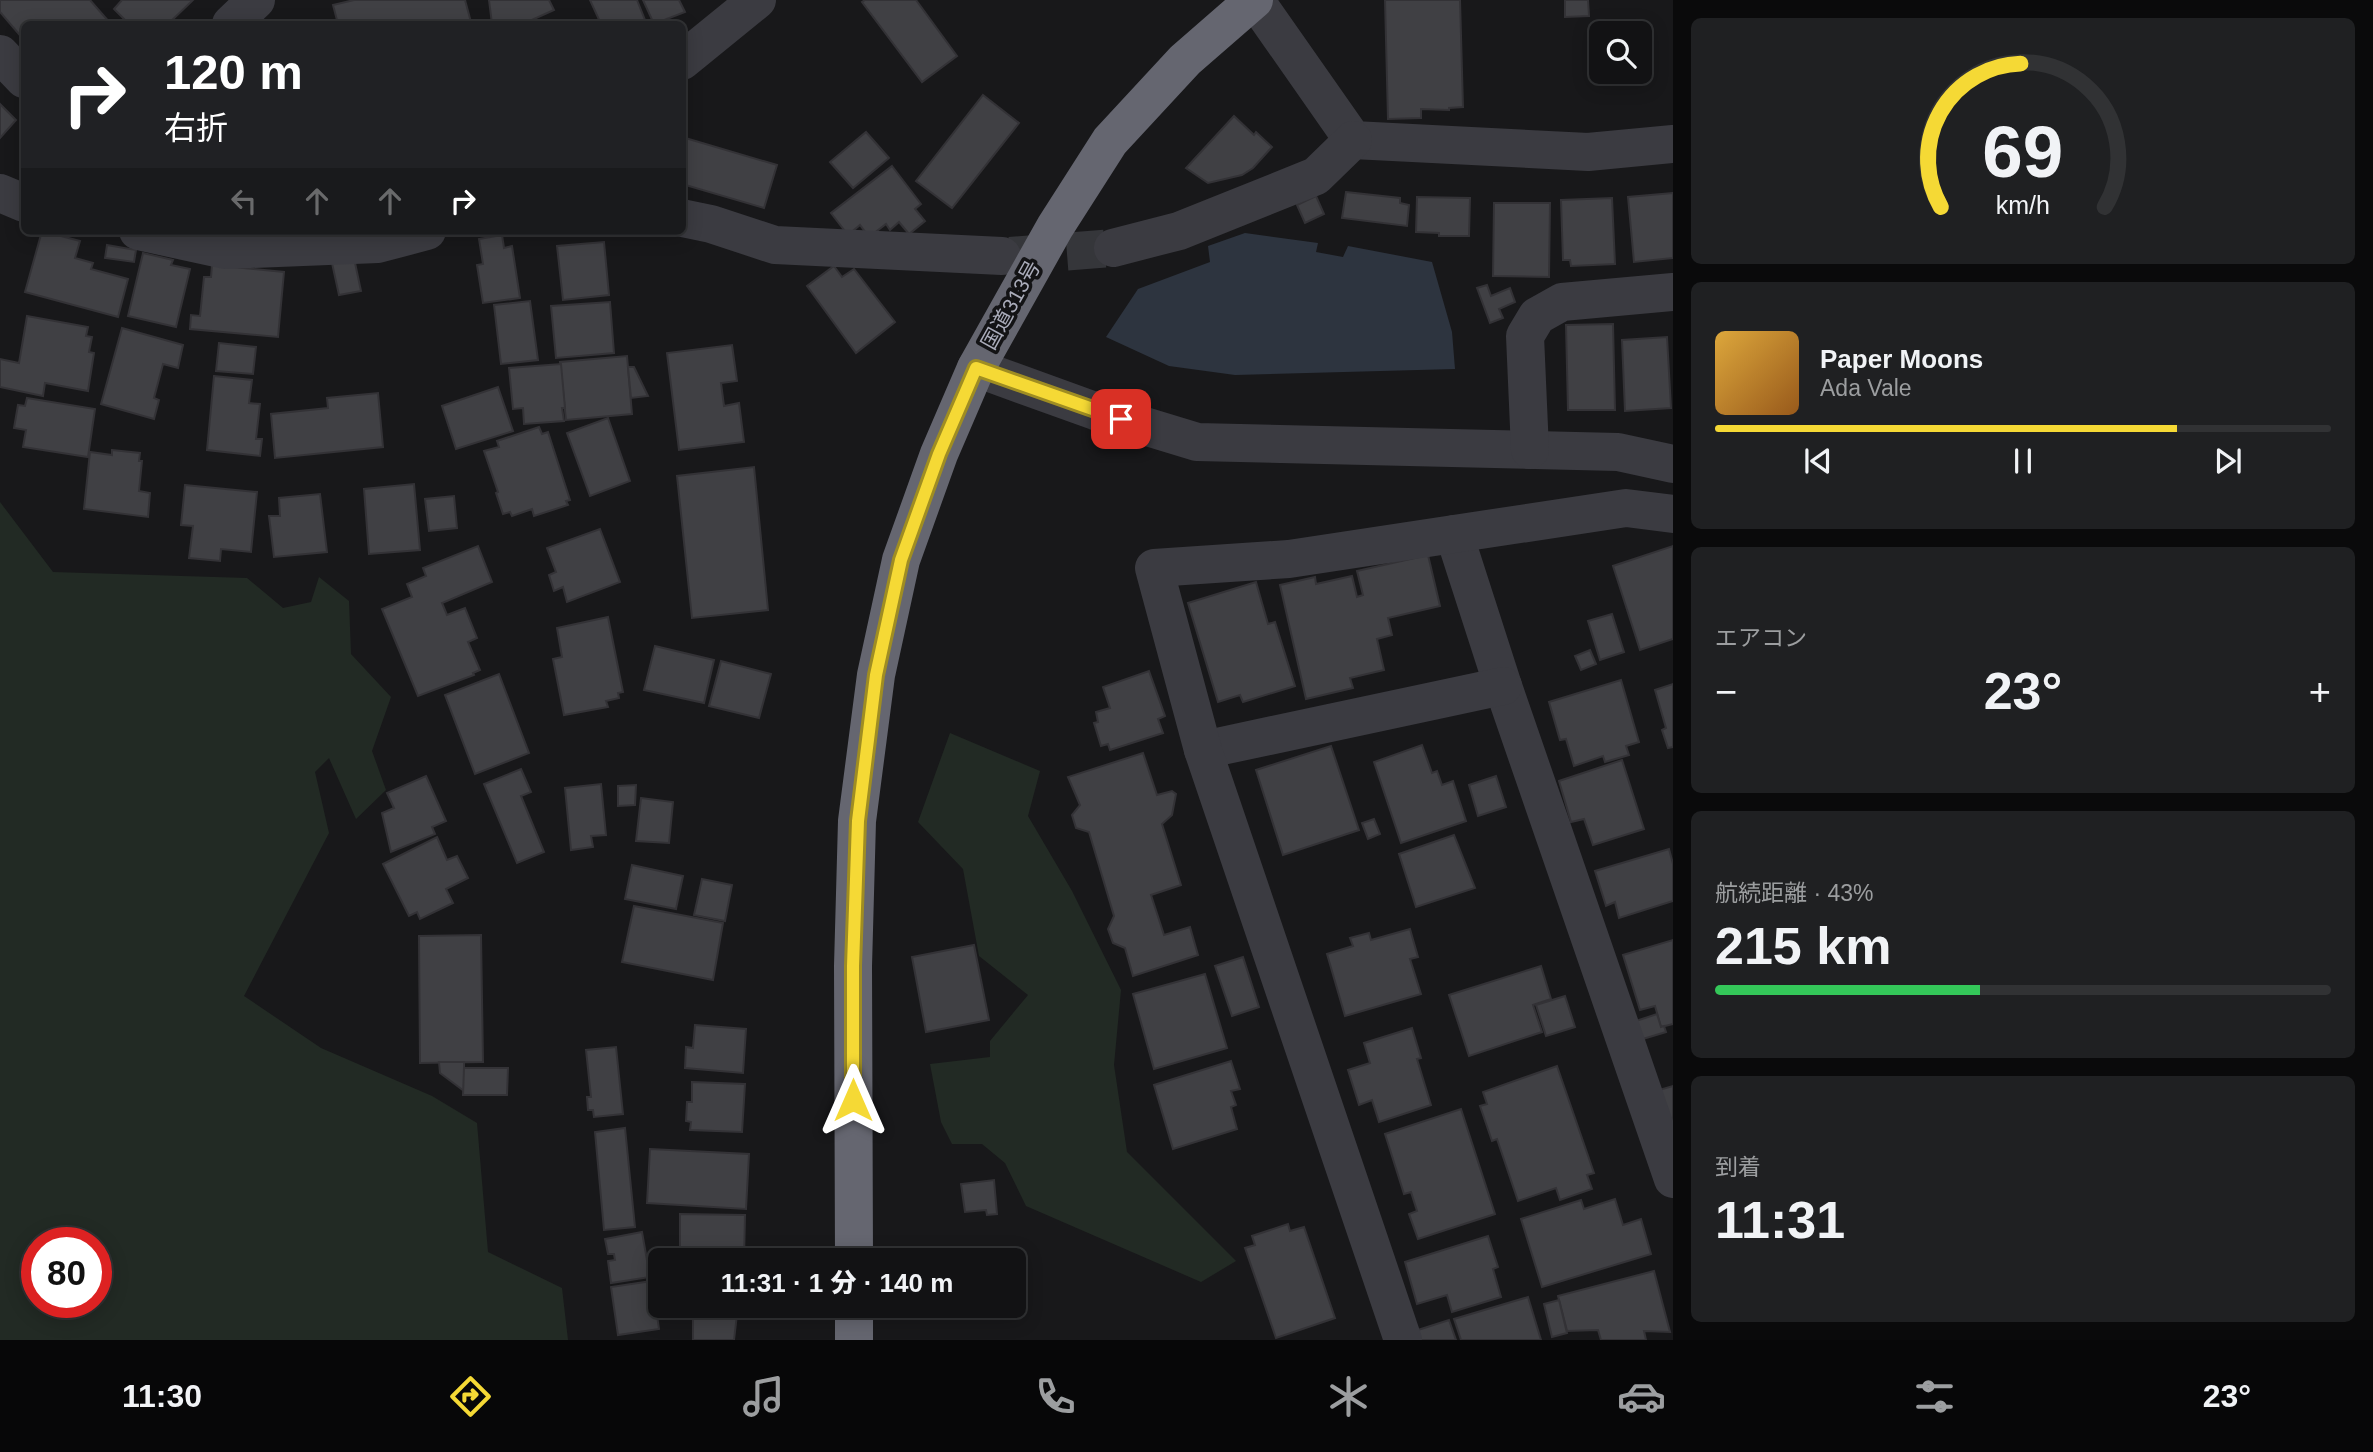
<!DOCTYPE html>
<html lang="ja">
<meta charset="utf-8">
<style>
body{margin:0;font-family:Arial,"Noto Sans JP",sans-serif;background:#1f2022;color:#f1f3f6;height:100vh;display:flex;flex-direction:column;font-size:26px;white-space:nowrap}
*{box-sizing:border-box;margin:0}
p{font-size:23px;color:#9c9ea0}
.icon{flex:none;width:38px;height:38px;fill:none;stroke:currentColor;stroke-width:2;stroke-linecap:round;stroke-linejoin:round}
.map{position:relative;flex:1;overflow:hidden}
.details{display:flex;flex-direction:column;gap:18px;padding:18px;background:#0a0a0b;width:700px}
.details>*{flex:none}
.banner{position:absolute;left:21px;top:21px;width:665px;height:214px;border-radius:10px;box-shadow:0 4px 18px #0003,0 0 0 2px #313234;background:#202124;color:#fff;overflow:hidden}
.controls{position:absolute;left:1589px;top:21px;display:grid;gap:14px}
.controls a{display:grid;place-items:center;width:63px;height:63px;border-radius:10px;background:#121214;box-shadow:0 4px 18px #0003,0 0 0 2px #313234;font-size:35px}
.speed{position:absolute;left:21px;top:1227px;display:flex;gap:14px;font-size:35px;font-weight:700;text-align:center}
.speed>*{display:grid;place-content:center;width:91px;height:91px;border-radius:50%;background:#121214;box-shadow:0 4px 18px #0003,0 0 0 2px #313234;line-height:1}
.speed .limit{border:10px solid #d22;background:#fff;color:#111}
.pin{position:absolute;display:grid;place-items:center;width:60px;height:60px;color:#fff;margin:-30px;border-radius:14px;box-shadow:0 4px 10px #0006}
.me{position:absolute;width:77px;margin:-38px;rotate:0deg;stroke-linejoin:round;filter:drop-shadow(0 0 5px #0008)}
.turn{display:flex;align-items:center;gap:24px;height:147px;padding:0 28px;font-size:32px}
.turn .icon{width:91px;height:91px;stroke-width:2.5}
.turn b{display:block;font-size:49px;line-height:60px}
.lanes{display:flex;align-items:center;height:66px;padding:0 28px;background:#0003;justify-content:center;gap:35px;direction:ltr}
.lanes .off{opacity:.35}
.big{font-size:52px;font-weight:800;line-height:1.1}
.details .tile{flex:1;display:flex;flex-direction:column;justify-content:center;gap:10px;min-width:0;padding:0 24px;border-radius:10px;background:#1f2022}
.details .dial{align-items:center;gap:0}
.dial svg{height:182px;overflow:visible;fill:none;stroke:#313234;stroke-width:7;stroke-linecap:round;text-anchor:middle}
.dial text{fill:#f1f3f6;stroke:none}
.song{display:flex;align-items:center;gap:21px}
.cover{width:84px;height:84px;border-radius:10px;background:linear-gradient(135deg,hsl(40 70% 55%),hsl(30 70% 35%))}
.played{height:7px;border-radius:4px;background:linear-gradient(90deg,#f5d935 75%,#313234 75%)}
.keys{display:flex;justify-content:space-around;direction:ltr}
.heat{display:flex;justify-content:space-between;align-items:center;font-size:38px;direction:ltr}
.charge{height:10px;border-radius:5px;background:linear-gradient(90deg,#34c759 43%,#313234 0)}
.trip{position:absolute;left:648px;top:1248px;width:378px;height:70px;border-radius:10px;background:#121214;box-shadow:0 4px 18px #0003,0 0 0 2px #313234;font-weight:800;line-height:70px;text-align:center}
.dock{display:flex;height:112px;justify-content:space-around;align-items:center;background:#070708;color:#9c9ea0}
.dock .icon{width:49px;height:49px}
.dock .active{color:#f5d935}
.dock b{font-size:32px;color:#f1f3f6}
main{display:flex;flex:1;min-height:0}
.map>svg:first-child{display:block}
</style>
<main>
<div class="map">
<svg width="1673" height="1340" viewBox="0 0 1673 1340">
<rect width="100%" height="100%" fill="#18181a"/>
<g fill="#222a24" fill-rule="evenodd">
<path d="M0,502l53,70 194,6 36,30 28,-6 8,-25 30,24 2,53 40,43 -19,54 14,39 -30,29 -27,-61 -14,14 14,61 -85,163 77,52 111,48 45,27 11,129 74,36 6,52h-568zM37,1242h59v60h-59z"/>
<polygon points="950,733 1040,771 1028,816 1072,891 1121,990 1114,1065 1127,1152 1236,1261 1201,1282 1026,1206 1005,1163 982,1144 952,1144 941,1122 930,1064 990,1057 990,1041 1028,995 979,956 963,869 918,822"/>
</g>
<polygon fill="#2d343f" points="1245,233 1318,243 1316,252 1343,257 1348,246 1432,262 1452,332 1455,369 1235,375 1169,366 1106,337 1138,289 1210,262 1208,246"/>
<g fill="#404044" stroke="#333236" stroke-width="2">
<polygon points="0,0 90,0 111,24 24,24 24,40 0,12"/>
<polygon points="122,0 193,0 168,24 129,24 114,9"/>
<polygon points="354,0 465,0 471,22 465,24 338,24 333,5"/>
<polygon points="489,0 549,0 554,10 523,24 492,24"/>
<polygon points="590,0 637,0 645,20 639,23 640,24 601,24"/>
<polygon points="643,0 679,0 685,12 654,24"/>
<polygon points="865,0 916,0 957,56 922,82 862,2"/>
<polygon points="1385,0 1460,0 1463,107 1449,108 1449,110 1421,109 1421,118 1388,119"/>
<polygon points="1565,0 1588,0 1589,16 1565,17"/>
<polygon points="983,95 1019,123 952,208 916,181"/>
<polygon points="0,104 16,120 0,138"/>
<polygon points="1234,116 1254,135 1256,132 1272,147 1253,168 1242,175 1208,183 1186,168"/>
<polygon points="866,132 889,158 853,188 830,162"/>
<polygon points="682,137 777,165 764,208 682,184"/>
<polygon points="892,166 921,204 915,209 925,221 909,234 899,222 890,230 886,224 869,237 860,225 848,235 831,213"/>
<polygon points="1346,192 1400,198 1400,203 1409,205 1407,226 1342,218"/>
<polygon points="1673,193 1673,258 1634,262 1628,197"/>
<polygon points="1316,196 1324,214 1305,223 1297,205"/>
<polygon points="1417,197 1470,198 1469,236 1439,236 1439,233 1416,232"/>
<polygon points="1612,198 1615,264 1571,266 1570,260 1563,260 1561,200"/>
<polygon points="1494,203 1550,203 1549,277 1493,276"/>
<polygon points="42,231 80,241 75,258 93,263 91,269 128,279 118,317 25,292"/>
<polygon points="502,235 504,248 512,246 520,298 483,303 477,265 483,264 479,239"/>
<polygon points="604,242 609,295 563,300 557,246"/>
<polygon points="107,245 136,250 134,262 105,258"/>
<polygon points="143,253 173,260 171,265 190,269 176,327 128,316"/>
<polygon points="354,258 361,291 339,295 332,263"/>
<polygon points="212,265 284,272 278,337 190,329 191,315 200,316 204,277 211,277"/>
<polygon points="834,266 842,277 854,269 895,322 856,353 807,286"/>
<polygon points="1487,285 1491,296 1510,288 1515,302 1499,309 1503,318 1490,323 1477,288"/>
<polygon points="530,301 538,360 501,364 494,305"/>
<polygon points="610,302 614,353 556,358 551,306"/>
<polygon points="27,316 88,327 86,336 92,337 89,352 94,353 88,391 45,383 43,396 0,387 0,359 19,363"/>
<polygon points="1613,324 1615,410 1568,410 1566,325"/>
<polygon points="122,328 183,345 178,368 163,364 154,398 159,400 154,419 101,404"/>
<polygon points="1667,337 1671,408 1625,411 1622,340"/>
<polygon points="219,343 256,347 253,374 216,371"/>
<polygon points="732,345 737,381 721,383 724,406 739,403 744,442 679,450 667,353"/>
<polygon points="627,356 632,414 566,420 560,362"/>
<polygon points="561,364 565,408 562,408 564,421 524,424 523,408 513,409 509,368"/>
<polygon points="628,367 634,367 648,396 631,398"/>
<polygon points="214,376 252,380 249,403 260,404 256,439 262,439 260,456 207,450"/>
<polygon points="498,387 513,431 456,449 442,406"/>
<polygon points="378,393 383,447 275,458 271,414 328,408 327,398"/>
<polygon points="27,398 95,409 88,457 23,447 26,430 14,428 18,405 25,406"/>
<polygon points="608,418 630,481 590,496 567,433"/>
<polygon points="539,427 542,434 548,432 570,500 566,501 568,505 534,516 532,509 512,516 510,512 503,514 496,493 498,492 484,451 499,447 497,441"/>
<polygon points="112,450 140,453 139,461 142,461 139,491 150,493 148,517 84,509 90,452 112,455"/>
<polygon points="754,467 768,610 692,618 677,476"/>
<polygon points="414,484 420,550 369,554 364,489"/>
<polygon points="185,485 257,492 251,552 221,549 220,561 189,558 193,526 181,525"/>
<polygon points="320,494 327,552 274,557 269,516 280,516 279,498"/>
<polygon points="454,496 457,528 429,531 425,499"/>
<polygon points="600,529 620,582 567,602 563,587 554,591 549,575 556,572 547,548"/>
<polygon points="478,546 492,582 442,603 447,615 465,608 477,638 468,642 480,670 473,673 474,675 418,696 382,609 412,597 407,584 426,576 423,568"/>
<polygon points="1673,546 1673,639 1640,650 1613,566"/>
<polygon points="1428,555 1440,606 1388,618 1392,635 1377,639 1384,670 1350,678 1353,688 1306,699 1280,585 1315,577 1316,584 1352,576 1357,597 1363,595 1357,571"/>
<polygon points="1256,582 1268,624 1275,622 1295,686 1243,702 1240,695 1218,702 1188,603"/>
<polygon points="1612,614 1624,652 1600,660 1588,621"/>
<polygon points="608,617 623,692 618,693 619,698 606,701 608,707 564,715 553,659 562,657 557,628"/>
<polygon points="655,646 714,660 704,703 644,690"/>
<polygon points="1590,650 1596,664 1581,670 1575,656"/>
<polygon points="721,661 771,674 759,718 709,706"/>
<polygon points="1149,671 1165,716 1158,719 1163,733 1110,750 1108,744 1101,746 1094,723 1098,722 1096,712 1110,708 1103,687"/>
<polygon points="499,674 529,753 475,774 445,695"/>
<polygon points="1621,680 1639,742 1626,746 1629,755 1605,762 1603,756 1574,766 1566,739 1560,740 1549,702"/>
<polygon points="1673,684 1673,747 1668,748 1662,730 1666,728 1655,690"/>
<polygon points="1422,745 1432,773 1437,771 1442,785 1453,781 1466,821 1401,843 1374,762"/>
<polygon points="1331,746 1359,830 1283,855 1256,770"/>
<polygon points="1143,753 1157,795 1172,791 1176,794 1172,815 1162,824 1181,885 1151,895 1164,935 1190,927 1198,955 1133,976 1125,948 1113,943 1108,929 1114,916 1089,832 1076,828 1072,815 1080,805 1068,777"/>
<polygon points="1622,760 1644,829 1593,845 1584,819 1571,822 1559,781"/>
<polygon points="521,769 531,792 521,796 544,852 517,863 484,784"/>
<polygon points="426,776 446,821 432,827 435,834 391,852 382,813 394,808 387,793"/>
<polygon points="1496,776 1506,807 1478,816 1469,785"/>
<polygon points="601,784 606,835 591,836 593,847 571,850 565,788"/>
<polygon points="636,785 635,805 618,806 618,786"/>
<polygon points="641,798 673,802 669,843 636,841"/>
<polygon points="1374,819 1380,834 1368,839 1362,823"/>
<polygon points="1454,835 1475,888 1416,907 1399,854"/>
<polygon points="437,837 447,860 457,856 468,878 446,889 453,903 420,919 417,912 409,916 383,864"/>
<polygon points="1669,849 1673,864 1673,901 1619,918 1615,902 1606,906 1595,871"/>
<polygon points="632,865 683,876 676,909 625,899"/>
<polygon points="702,879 732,885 725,921 694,915"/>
<polygon points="634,906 723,923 713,980 622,962"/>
<polygon points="1410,929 1418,957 1410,959 1421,994 1345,1016 1327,954 1353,946 1350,938 1369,933 1371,940"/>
<polygon points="481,935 483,1062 420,1063 419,936"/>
<polygon points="1673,940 1673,1024 1661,1027 1655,1006 1640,1010 1623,955"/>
<polygon points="974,945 989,1020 926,1032 912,957"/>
<polygon points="1243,957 1259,1007 1232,1016 1215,966"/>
<polygon points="1541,966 1551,999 1533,1005 1542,1032 1469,1056 1449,995"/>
<polygon points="1205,974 1227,1048 1154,1069 1133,994"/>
<polygon points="1565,996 1575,1027 1546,1036 1536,1005"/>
<polygon points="1657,1014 1661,1027 1664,1026 1666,1032 1633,1042 1627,1024"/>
<polygon points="695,1025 746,1029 743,1073 685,1068 686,1047 693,1048"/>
<polygon points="1412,1028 1421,1058 1417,1059 1431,1105 1379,1122 1372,1100 1359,1105 1348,1070 1370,1063 1364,1043"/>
<polygon points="616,1047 623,1114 594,1117 593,1110 588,1110 587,1097 591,1097 586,1050"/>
<polygon points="1231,1061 1240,1089 1231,1091 1236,1105 1231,1107 1237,1129 1173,1149 1154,1085"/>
<polygon points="439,1062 464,1062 464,1091 440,1073"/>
<polygon points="1557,1066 1594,1173 1587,1175 1592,1189 1560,1200 1556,1188 1518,1201 1497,1139 1492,1141 1480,1106 1487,1104 1483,1092"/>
<polygon points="464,1068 508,1068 507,1095 463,1095"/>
<polygon points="692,1082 745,1084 742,1132 690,1130 691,1122 686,1121 687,1102 692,1102"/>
<polygon points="1673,1086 1673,1127 1652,1092"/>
<polygon points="1461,1109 1495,1214 1418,1239 1409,1214 1417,1211 1411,1192 1404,1194 1385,1134"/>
<polygon points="625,1128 635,1227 604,1230 595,1132"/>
<polygon points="650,1149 749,1154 746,1209 647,1203"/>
<polygon points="994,1180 997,1214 987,1215 986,1210 965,1212 961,1184"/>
<polygon points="1615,1199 1623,1225 1641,1219 1651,1254 1542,1287 1521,1219 1581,1200 1584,1209"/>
<polygon points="680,1214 745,1215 744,1260 680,1260"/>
<polygon points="1288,1224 1290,1231 1304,1227 1335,1318 1276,1338 1245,1248 1255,1245 1252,1236"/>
<polygon points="642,1232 650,1277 611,1283 608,1261 615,1260 614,1254 608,1254 605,1239"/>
<polygon points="1488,1236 1498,1267 1493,1269 1501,1297 1452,1312 1447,1295 1417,1304 1405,1262"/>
<polygon points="1654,1271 1670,1332 1644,1331 1646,1340 1601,1340 1598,1330 1567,1331 1558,1296"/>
<polygon points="652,1281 659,1329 618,1335 611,1287"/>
<polygon points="1528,1297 1541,1340 1461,1340 1454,1319"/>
<polygon points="1559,1300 1567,1333 1552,1337 1544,1304"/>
<polygon points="693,1306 738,1306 734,1340 693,1340"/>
<polygon points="1449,1320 1456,1340 1421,1340 1418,1330"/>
</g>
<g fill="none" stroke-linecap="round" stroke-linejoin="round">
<polyline stroke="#35363a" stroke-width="38" stroke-dasharray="38 19" stroke-linecap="butt" points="1010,256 1113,248"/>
<g stroke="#3b3b41" stroke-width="38">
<polyline points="1255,0 1353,140 1588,152 1673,144"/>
<polyline points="231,24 256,0"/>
<polyline points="0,54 24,79"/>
<polyline points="682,61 757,0"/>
<polyline points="0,193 24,203"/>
<polyline points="682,218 711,224 775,245 1002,256"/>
<polyline points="138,231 225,250 378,244 427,231"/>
<polyline points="1113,248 1179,231 1316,176 1353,140"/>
<polyline points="976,368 1095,411 1197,442 1618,452 1673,464"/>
<polyline points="1530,450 1525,336 1537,316 1562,302 1673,292"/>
<polyline points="1454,534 1503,686 1673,1179"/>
<polyline points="1203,750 1503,686"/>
<polyline points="1403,1340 1203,750 1154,568 1289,559 1626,508 1673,514"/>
</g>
<g stroke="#656670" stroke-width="38">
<polyline points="854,1260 853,966 857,821 876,675 901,560 939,454 976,368 1055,227 1110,141 1185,60 1254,0"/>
<polyline points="854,1306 854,1340"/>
</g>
</g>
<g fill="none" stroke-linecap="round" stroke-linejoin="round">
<g stroke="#9f8d22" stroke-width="18">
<polyline id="route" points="853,1100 853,966 858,821 876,675 901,560 939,454 976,368 1121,419"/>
</g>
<use href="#route" stroke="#f5d935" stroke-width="12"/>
</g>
<g text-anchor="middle" stroke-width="7" stroke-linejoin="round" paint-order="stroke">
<g font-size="21" fill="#aaacba" stroke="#131315">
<text transform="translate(1011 305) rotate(-61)" y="7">国道313号</text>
</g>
</g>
</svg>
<div class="controls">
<a><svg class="icon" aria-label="search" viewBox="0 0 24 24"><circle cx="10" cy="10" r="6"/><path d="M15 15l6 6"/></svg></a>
</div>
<div class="speed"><div class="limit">80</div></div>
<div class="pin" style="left:1121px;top:419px;background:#d93025"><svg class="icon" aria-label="arrive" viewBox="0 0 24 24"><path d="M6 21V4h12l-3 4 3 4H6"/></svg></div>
<svg class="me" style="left:853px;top:1100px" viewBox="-20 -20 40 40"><path d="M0-17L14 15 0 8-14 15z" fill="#f5d935" stroke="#fff" stroke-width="4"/></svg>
<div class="trip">11:31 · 1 分 · 140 m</div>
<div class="banner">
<div class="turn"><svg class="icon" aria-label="right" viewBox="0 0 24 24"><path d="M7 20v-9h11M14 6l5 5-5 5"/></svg><div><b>120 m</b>右折</div></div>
<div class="lanes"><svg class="icon off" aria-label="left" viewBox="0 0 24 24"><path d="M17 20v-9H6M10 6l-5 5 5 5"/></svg><svg class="icon off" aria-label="ahead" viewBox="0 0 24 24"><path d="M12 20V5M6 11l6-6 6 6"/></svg><svg class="icon off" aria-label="ahead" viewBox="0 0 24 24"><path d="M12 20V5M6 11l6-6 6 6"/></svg><svg class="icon" aria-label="right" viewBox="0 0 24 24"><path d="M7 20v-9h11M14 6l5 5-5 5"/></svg></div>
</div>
</div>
<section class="details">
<div class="tile dial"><svg viewBox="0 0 100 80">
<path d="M14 69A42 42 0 1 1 86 69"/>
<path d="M14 69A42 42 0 0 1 49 6" stroke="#f5d935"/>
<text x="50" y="56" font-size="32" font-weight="700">69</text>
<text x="50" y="72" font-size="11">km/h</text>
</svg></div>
<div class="tile">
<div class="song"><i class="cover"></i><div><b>Paper Moons</b><p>Ada Vale</p></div></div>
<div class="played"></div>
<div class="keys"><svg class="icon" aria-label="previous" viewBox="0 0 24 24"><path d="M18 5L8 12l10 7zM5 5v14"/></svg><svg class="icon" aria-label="pause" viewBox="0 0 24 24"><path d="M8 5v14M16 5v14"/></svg><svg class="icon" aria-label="next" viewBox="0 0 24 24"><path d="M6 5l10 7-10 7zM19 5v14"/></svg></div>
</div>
<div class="tile"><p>エアコン</p>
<div class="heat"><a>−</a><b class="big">23°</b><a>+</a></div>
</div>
<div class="tile"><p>航続距離 · 43%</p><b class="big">215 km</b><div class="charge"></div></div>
<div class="tile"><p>到着</p><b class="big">11:31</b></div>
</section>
</main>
<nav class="dock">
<b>11:30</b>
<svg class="icon active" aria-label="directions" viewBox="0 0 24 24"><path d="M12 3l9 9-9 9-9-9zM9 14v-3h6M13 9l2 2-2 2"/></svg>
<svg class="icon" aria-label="music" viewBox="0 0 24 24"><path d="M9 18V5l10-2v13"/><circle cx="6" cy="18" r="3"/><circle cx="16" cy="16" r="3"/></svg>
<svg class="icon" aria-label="phone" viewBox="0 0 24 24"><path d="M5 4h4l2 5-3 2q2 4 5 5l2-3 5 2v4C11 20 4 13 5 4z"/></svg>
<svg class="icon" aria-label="climate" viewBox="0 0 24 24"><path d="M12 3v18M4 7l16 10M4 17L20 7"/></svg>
<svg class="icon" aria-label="car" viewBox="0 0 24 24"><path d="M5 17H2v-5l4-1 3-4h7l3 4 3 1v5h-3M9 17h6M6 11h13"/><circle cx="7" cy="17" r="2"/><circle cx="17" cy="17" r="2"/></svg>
<svg class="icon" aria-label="filters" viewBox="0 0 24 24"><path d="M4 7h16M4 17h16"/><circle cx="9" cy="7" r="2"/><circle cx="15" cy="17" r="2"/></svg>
<b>23°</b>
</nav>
